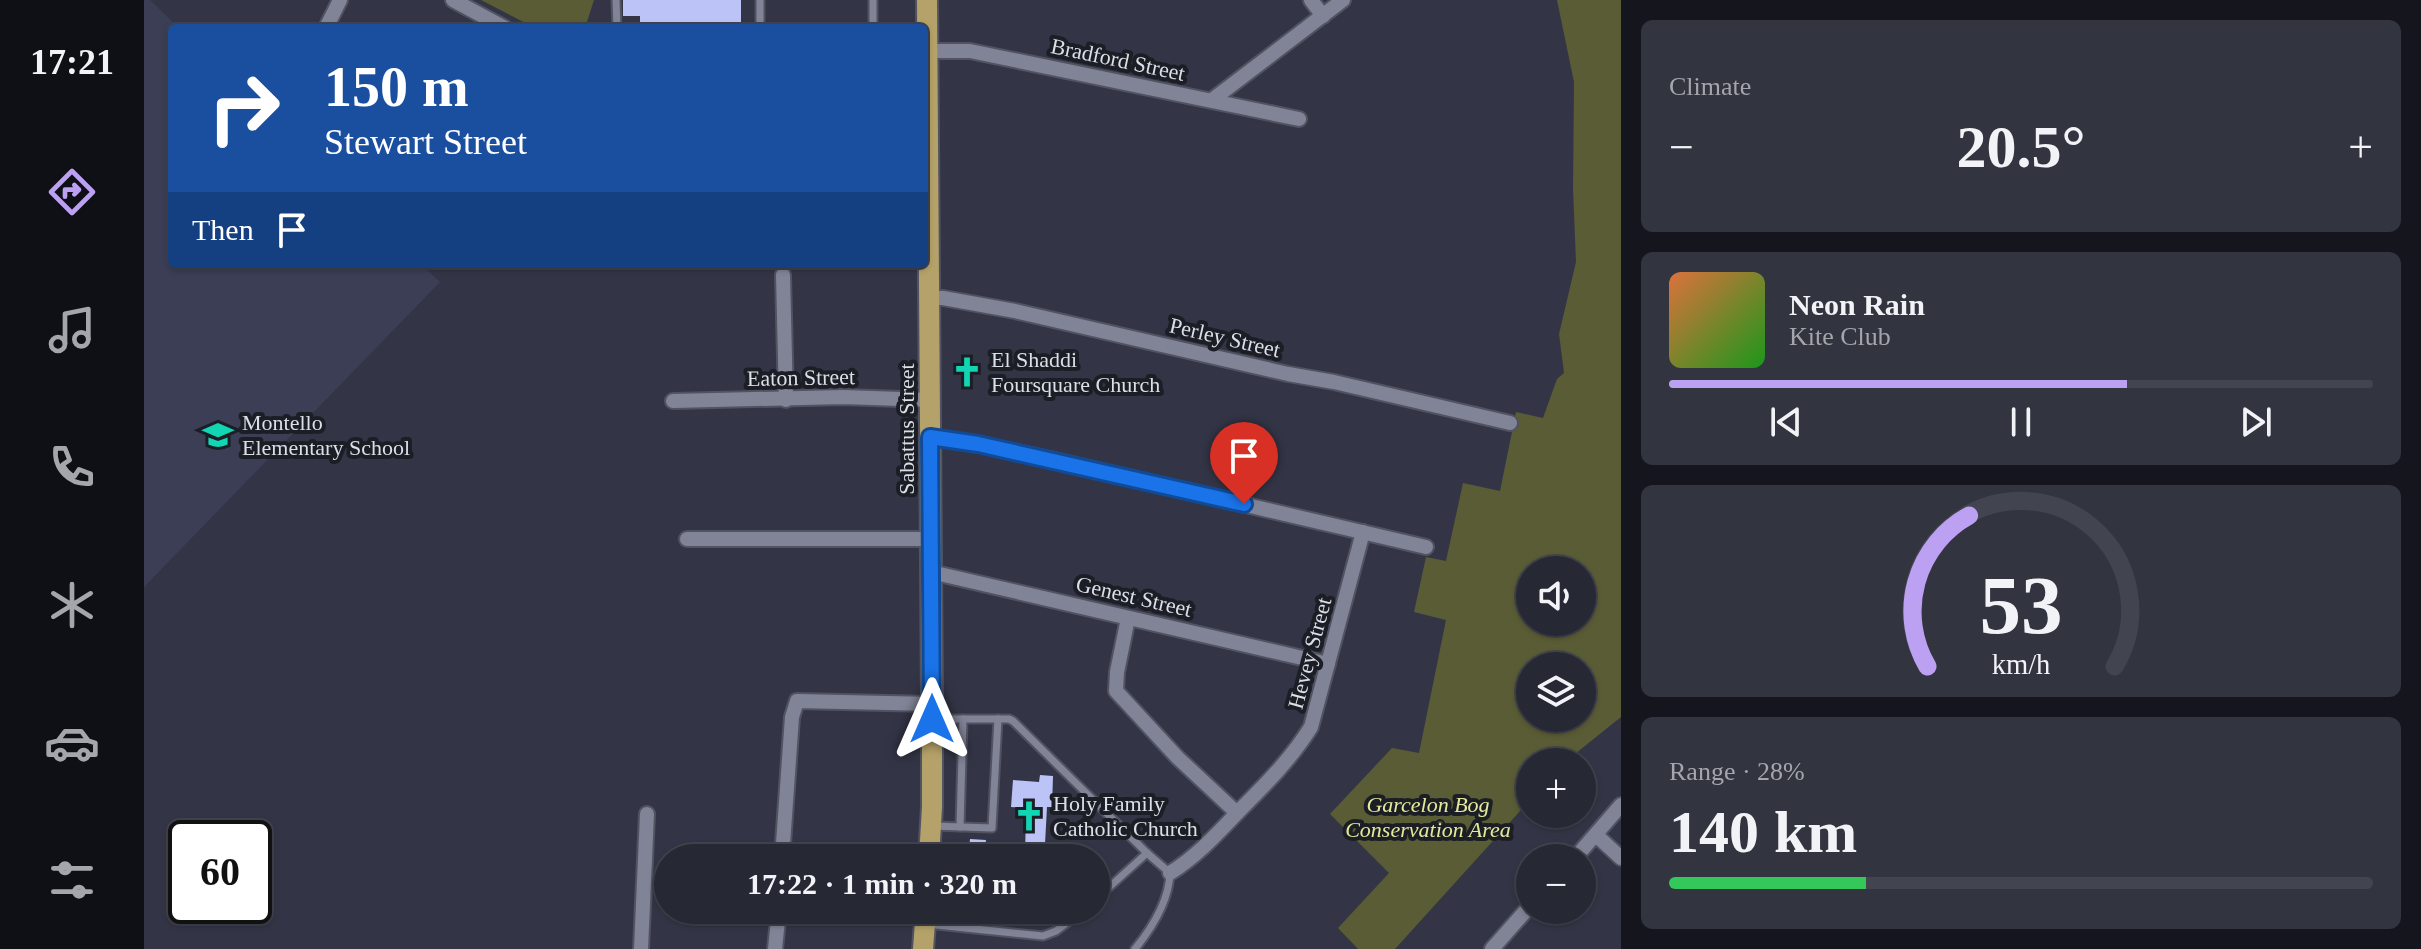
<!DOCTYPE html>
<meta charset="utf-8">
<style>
body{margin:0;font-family:"Times New Roman",serif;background:#323440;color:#f1f3f6;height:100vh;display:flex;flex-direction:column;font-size:30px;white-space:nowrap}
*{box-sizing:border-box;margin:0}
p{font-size:26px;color:#a4a6ac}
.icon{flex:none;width:44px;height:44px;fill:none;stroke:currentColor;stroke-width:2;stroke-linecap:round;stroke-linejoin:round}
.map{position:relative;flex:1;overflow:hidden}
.drawer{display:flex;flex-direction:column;gap:20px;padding:20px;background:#15161d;width:800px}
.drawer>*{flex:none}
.hud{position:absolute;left:24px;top:24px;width:760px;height:244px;border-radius:8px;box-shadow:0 2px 6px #0004,0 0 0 2px #42444f;background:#1a4fa0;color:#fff;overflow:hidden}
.fabs{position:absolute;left:1372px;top:556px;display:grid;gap:16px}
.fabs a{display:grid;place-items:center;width:80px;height:80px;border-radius:50%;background:#262834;box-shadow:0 2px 6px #0004,0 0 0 2px #42444f;font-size:40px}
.speed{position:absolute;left:24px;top:820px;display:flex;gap:16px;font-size:40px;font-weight:700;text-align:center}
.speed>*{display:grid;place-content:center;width:104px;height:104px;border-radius:50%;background:#262834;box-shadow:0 2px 6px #0004,0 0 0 2px #42444f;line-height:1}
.speed .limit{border:4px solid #111;border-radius:12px;background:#fff;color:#111}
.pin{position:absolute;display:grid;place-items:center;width:68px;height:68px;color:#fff;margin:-82px -34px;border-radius:50% 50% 50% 0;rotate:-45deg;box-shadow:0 0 8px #0007}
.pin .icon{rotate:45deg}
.me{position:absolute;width:88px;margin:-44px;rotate:0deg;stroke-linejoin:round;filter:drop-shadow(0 0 6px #0008)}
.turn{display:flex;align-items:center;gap:28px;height:168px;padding:0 24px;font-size:36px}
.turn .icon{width:104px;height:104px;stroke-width:2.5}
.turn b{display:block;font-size:56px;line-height:68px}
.then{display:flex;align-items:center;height:76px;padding:0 24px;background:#0003;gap:16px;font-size:30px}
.big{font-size:60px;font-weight:600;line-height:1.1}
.drawer .widget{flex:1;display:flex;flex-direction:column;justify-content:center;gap:12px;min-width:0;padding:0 28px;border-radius:12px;background:#323440}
.drawer .dial{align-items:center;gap:0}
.dial svg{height:208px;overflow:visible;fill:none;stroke:#42444f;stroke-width:7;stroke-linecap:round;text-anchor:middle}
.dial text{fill:#f1f3f6;stroke:none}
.song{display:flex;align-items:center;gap:24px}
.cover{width:96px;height:96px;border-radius:12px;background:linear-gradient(135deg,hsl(20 70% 55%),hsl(120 70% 35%))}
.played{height:8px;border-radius:4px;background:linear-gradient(90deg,#bca0f2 65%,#42444f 65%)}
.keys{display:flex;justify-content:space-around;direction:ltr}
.heat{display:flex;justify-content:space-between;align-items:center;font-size:44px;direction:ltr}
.charge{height:12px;border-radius:6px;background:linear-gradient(90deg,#34c759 28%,#42444f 0)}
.trip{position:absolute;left:510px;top:844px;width:456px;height:80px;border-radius:40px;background:#262834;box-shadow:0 2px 6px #0004,0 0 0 2px #42444f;font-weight:600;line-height:80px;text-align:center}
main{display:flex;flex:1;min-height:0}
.menu{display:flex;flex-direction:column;width:144px;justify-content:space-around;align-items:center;background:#0f1015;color:#a4a6ac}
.menu .icon{width:56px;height:56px}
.menu .on{color:#bca0f2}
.menu b{font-size:36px;color:#f1f3f6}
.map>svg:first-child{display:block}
</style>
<main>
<nav class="menu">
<b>17:21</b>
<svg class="icon on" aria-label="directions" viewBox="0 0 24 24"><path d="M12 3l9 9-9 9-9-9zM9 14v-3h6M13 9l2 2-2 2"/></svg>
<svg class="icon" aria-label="music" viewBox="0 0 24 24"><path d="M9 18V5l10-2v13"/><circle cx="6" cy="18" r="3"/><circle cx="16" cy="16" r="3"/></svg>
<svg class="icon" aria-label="phone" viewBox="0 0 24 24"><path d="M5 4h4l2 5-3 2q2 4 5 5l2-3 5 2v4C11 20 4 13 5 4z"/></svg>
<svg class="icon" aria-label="climate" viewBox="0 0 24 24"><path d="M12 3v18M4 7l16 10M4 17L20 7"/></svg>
<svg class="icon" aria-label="car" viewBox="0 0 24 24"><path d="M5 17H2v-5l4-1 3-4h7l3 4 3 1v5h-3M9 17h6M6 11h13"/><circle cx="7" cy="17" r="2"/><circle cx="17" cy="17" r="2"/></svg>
<svg class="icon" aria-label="filters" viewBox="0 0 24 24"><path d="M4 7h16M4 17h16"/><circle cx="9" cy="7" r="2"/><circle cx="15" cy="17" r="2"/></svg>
</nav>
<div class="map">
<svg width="1477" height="949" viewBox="0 0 1477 949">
<rect width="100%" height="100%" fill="#333546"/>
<polygon fill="#3b3e55" points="0,0 6,0 35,28 28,28 28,264 277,264 296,282 0,587"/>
<g fill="#595c34" fill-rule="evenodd">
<polygon points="337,0 450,0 441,28 391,28"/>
<path d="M1413,0h64v717l-56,45h-35v38l-135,149h-37l-20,-21 51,-55 -59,-59 62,-66 27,5 27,-133 -32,-8 12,-55 20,4 17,-78 37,8 16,-79 27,6 14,-39 7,-6 -5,-39 17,-72 -3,-73 1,-107zM1386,570h52v52h-52zM1386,666h52v52h-52z"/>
</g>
<g fill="#bcc4f7">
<polygon points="479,0 597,0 597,28 496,28 496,16 479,16"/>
<polygon points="896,775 909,776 908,807 903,807 901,844 929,846 929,858 881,858 882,808 867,807 869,780 895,782"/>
<polygon points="826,839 842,840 841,848 878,850 878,858 824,858"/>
</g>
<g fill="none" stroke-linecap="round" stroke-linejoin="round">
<g stroke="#515361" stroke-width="11">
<g id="lane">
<polyline points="472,0 473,28"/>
<polyline points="729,0 729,28"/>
<polyline points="616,28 616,0"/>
<path d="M792,719h73l4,2 134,132 23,20c-1,28 -18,55 -35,76"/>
<polyline points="788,826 848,828 854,719"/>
<polyline points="816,827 819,719"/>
<polyline points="952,899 1003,853"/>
<polyline points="783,924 899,936 912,931 940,910"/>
</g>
</g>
<g stroke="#515361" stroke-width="18">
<g id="street">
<polyline points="309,0 361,28"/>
<polyline points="1167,0 1179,16"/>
<polyline points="182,28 196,0"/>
<polyline points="783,51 826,51 1155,119"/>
<polyline points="1068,100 1199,0"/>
<polyline points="639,275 642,400"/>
<polyline points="785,298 799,298 871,311 1144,374 1190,382 1366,423"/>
<polyline points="529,401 699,397 786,400"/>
<polyline points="786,437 834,444 910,460 1282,547"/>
<polyline points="543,539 787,539"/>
<polyline points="787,572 1184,664"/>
<polyline points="984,618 973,672 972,691 1034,758 1093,813"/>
<polyline points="1452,835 1477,858"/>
<polyline points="638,858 648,717 653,701 788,704"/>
<polyline points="1431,858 1477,805"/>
<path d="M1026,873c27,-17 47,-39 69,-62 26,-26 52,-52 72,-84l52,-195"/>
<polyline points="497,949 503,814"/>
<polyline points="631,949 635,910"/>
<polyline points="1348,949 1386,906"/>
</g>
</g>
<g stroke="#515361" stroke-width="24">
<g id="primary">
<polyline points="783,0 788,704 788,807 785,858"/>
<polyline points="779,949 782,910"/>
</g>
</g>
<use href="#lane" stroke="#818497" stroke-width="7"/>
<use href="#street" stroke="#818497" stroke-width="14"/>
<use href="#primary" stroke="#b5a26a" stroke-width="20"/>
</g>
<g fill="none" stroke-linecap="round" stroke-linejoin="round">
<g stroke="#114b97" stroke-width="20">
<polyline id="route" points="788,719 786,437 834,444 1100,504"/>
</g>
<use href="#route" stroke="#1a73e8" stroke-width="14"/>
</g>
<defs>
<g id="church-bare" transform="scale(2.4)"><path d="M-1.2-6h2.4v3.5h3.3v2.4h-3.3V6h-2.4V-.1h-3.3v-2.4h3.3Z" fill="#12d5b4" stroke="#1c1e25" stroke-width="2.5" paint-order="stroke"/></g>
<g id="school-bare" transform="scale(2.4)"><path d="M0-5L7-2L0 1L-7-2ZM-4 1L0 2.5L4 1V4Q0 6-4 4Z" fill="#12d5b4" stroke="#1c1e25" stroke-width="2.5" paint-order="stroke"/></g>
</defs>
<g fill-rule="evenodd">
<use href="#church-bare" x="823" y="372"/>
<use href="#school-bare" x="74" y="435"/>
<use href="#church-bare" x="885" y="816"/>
</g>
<g text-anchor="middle" stroke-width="8" stroke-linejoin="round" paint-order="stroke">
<g font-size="22" fill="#dcdee8" stroke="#1c1e25">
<text transform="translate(974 59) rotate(12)" y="8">Bradford Street</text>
<text transform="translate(1081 337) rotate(13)" y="8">Perley Street</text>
<text transform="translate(657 377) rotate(-1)" y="8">Eaton Street</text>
<text transform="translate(762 429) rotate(-90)" y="8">Sabattus Street</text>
<text transform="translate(990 596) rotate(13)" y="8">Genest Street</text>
<text transform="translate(1165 653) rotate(-75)" y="8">Hevey Street</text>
</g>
<g font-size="22" fill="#dcdee8" stroke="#1c1e25" text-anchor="start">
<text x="847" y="367">El Shaddi<tspan x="847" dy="25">Foursquare Church</tspan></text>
<text x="98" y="430">Montello<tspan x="98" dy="25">Elementary School</tspan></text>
<text x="909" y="811">Holy Family<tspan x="909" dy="25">Catholic Church</tspan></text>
</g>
<g font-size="22" font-style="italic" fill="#e4ea9a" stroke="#1c1e25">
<text x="1284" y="812">Garcelon Bog<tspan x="1284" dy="25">Conservation Area</tspan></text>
</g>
</g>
</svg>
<div class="fabs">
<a><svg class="icon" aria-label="sound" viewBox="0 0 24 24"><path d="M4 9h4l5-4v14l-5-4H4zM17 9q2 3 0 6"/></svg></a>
<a><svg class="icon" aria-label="layers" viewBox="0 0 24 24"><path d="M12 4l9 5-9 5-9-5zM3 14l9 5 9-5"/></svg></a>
<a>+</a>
<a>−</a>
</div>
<div class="speed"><div class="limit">60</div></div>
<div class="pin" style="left:1100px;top:504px;background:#d93025"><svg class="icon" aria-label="arrive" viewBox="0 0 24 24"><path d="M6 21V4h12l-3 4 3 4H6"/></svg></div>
<svg class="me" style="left:788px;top:719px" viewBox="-20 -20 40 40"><path d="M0-17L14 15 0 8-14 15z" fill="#1a73e8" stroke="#fff" stroke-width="4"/></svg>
<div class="trip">17:22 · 1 min · 320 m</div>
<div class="hud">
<div class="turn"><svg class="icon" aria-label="right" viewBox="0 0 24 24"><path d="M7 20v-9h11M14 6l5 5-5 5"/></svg><div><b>150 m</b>Stewart Street</div></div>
<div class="then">Then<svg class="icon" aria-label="arrive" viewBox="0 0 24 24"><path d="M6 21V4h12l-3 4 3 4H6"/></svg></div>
</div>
</div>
<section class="drawer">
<div class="widget"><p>Climate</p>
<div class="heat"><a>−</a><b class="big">20.5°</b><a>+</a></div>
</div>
<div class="widget">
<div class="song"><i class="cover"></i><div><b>Neon Rain</b><p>Kite Club</p></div></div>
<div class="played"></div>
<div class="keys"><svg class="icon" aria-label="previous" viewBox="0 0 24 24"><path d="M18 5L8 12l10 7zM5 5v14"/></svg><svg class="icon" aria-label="pause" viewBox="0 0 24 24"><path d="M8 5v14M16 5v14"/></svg><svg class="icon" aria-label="next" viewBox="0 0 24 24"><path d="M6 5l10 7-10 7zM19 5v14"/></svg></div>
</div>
<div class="widget dial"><svg viewBox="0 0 100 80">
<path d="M14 69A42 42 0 1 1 86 69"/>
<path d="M14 69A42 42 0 0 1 30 11" stroke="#bca0f2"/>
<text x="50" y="56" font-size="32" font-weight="700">53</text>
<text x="50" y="72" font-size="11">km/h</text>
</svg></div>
<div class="widget"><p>Range · 28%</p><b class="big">140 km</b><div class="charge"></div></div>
</section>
</main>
